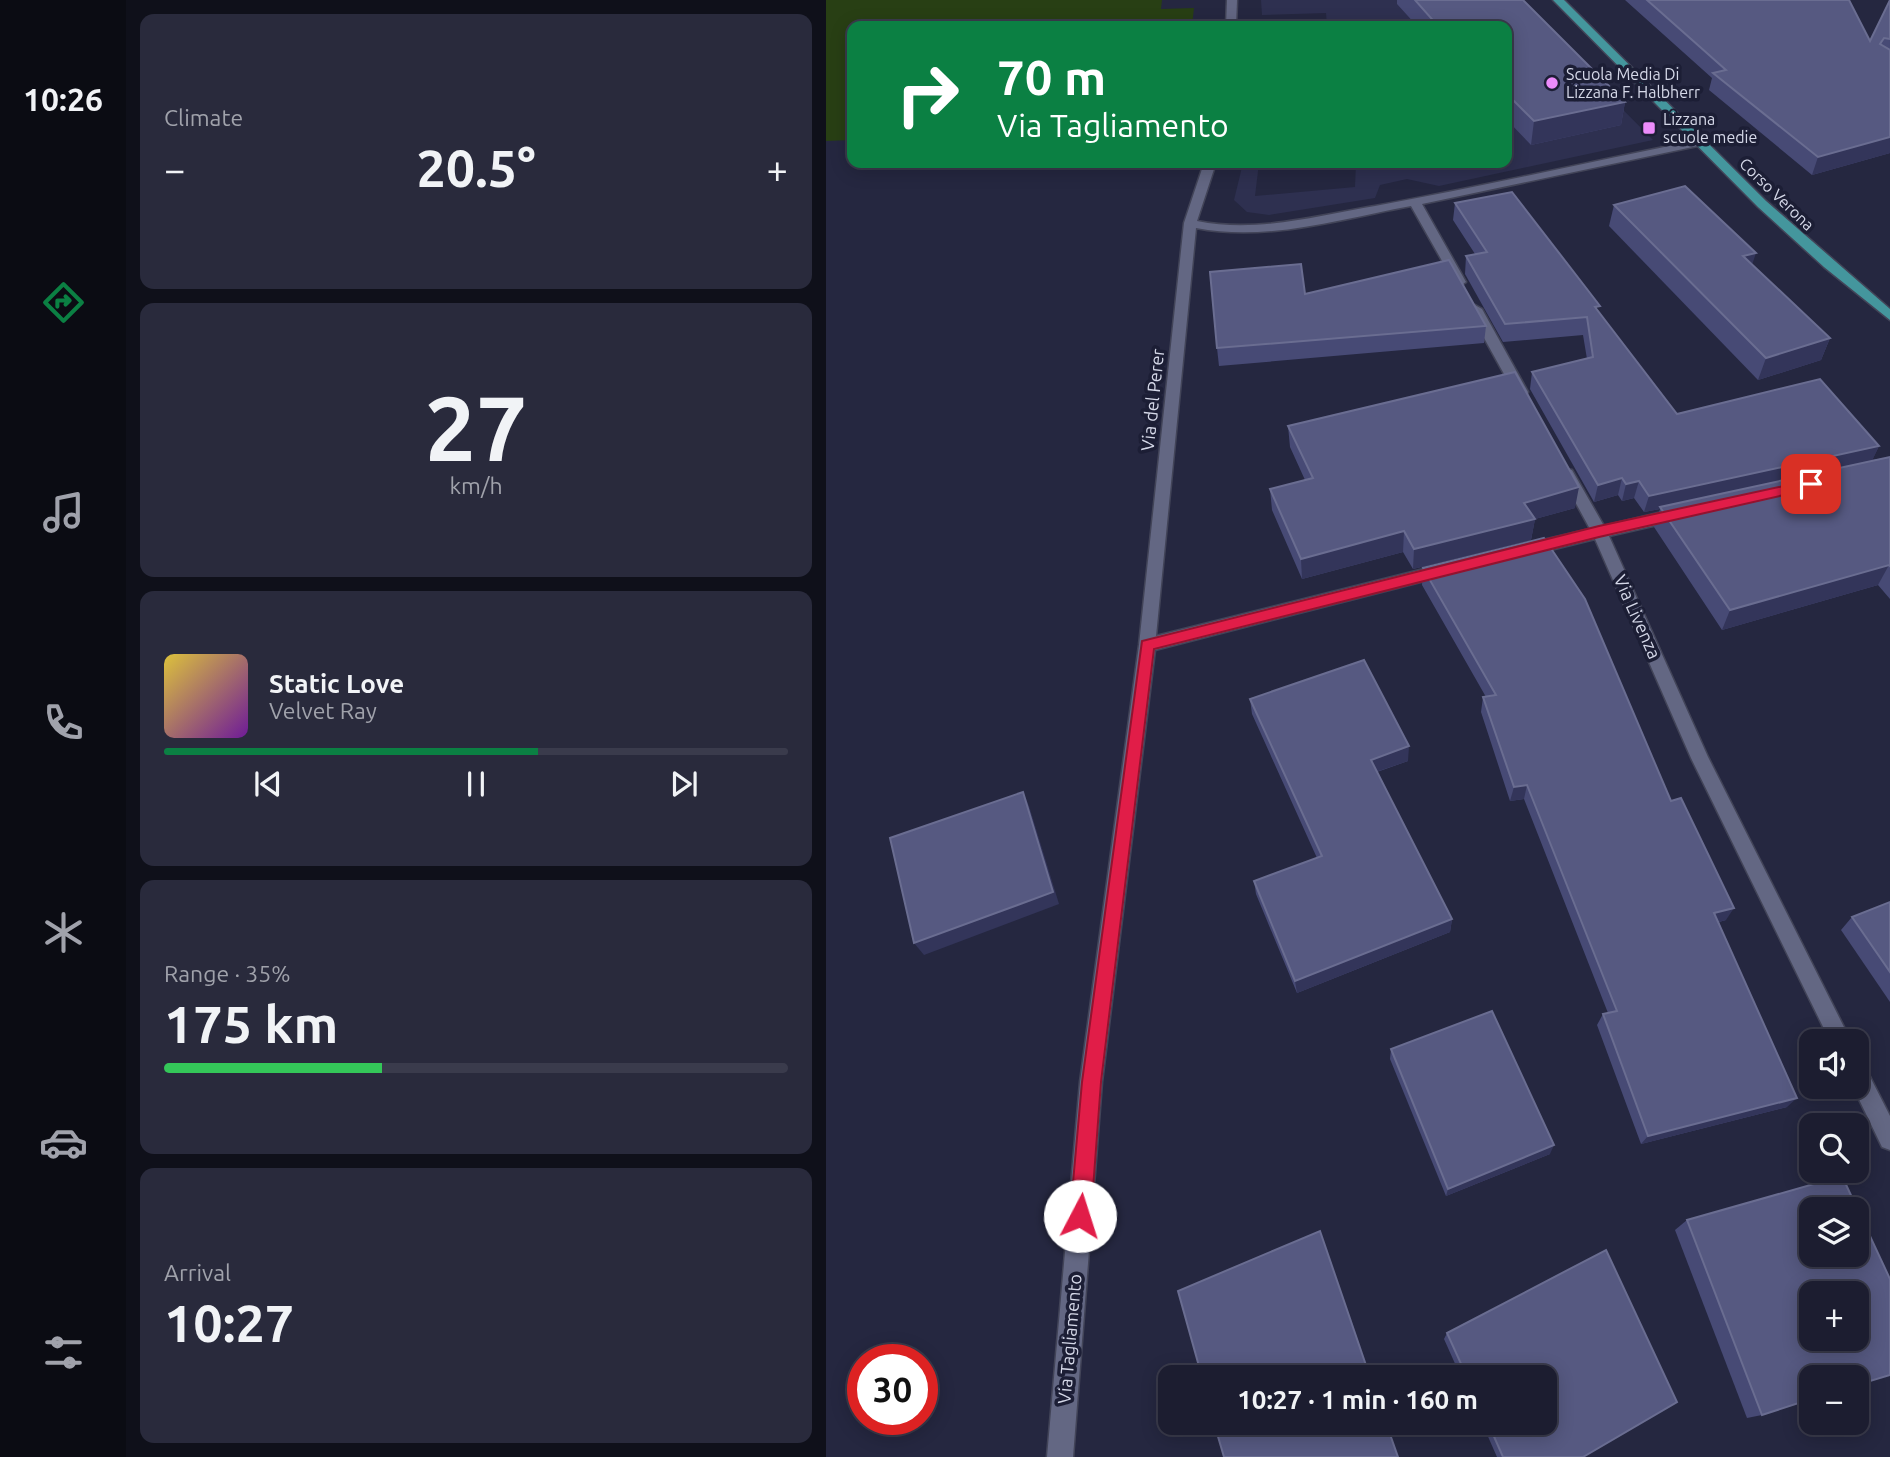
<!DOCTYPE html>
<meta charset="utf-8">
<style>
body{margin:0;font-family:Ubuntu,sans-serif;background:#292a3c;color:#f1f3f6;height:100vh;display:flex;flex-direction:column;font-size:26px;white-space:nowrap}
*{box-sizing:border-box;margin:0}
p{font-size:23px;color:#a0a2ab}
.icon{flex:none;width:38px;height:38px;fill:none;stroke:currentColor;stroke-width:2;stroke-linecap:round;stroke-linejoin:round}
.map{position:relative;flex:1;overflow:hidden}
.panel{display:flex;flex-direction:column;gap:14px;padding:14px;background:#0f101a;width:700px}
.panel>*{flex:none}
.hud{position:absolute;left:21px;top:21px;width:665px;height:147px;border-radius:14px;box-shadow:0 4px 18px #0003,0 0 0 2px #3a3b4c;background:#0b8043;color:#fff;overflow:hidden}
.fabs{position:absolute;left:973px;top:1029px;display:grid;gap:14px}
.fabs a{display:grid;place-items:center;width:70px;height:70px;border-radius:14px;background:#1c1d30;box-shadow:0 4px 18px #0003,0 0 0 2px #3a3b4c;font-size:35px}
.speed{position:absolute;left:21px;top:1344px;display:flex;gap:14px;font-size:35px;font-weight:700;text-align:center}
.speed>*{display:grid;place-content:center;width:91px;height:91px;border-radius:50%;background:#1c1d30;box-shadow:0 4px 18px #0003,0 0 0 2px #3a3b4c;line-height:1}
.speed .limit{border:10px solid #d22;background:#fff;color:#111}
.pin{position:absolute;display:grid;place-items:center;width:60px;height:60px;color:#fff;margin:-30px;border-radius:14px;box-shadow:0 4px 10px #0006}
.me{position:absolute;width:77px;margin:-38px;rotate:5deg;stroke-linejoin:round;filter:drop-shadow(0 0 5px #0008)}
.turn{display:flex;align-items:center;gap:24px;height:147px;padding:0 35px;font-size:32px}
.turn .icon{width:91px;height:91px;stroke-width:2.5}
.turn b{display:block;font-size:49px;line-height:60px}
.big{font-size:52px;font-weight:700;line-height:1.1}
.panel .tile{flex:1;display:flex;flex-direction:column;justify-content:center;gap:10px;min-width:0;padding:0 24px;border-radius:14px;background:#292a3c}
.panel .dial{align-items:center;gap:0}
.dial b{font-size:91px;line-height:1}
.song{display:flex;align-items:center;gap:21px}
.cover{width:84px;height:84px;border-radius:10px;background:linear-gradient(135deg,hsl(50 70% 55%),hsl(280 70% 35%))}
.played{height:7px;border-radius:4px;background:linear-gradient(90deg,#0b8043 60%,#3a3b4c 60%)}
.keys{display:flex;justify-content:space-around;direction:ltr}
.heat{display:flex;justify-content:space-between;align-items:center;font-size:38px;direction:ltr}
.charge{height:10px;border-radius:5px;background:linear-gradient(90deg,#34c759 35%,#3a3b4c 0)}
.trip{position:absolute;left:332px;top:1365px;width:399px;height:70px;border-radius:14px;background:#1c1d30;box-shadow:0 4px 18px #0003,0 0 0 2px #3a3b4c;font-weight:700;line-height:70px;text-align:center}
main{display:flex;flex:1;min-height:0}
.tabs{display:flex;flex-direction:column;width:126px;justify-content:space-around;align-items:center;background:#0b0c13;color:#a0a2ab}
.tabs .icon{width:49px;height:49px}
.tabs .on{color:#0b8043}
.tabs b{font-size:32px;color:#f1f3f6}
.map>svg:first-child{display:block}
</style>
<main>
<nav class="tabs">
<b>10:26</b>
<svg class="icon on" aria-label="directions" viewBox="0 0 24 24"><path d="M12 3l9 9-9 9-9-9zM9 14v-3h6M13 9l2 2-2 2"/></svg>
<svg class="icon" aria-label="music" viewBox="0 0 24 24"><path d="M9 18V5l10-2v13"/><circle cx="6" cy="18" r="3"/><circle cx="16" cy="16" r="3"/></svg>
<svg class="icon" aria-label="phone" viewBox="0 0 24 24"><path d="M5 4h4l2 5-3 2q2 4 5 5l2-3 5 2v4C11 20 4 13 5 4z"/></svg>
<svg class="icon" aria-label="climate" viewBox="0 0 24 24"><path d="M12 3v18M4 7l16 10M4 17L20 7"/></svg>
<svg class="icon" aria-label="car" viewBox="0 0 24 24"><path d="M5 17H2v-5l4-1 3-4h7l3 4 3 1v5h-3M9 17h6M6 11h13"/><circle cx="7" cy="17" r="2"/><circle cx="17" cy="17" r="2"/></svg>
<svg class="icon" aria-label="filters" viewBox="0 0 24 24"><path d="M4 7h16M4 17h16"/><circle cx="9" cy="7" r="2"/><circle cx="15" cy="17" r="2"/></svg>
</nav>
<section class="panel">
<div class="tile"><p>Climate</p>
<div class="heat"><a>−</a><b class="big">20.5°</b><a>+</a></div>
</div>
<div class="tile dial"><b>27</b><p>km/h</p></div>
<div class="tile">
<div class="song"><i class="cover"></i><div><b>Static Love</b><p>Velvet Ray</p></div></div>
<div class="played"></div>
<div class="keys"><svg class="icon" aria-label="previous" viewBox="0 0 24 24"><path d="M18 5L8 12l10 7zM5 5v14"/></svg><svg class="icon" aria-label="pause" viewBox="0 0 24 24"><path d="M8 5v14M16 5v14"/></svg><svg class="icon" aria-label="next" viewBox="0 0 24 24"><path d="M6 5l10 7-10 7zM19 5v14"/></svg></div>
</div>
<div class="tile"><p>Range · 35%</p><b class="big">175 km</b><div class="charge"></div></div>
<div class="tile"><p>Arrival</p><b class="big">10:27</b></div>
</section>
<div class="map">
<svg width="1064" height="1457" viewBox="0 0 1064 1457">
<rect width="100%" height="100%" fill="#252740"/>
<polygon fill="#2e3050" points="435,0 688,0 827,140 613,186 581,179 554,185 549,198 443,215 421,212 408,200 417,163 433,163 429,196 529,187 530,163 681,163 681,26 501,26 500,13 436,15"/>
<polygon fill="#283f14" points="0,0 336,0 335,9 368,8 366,26 26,26 26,140 0,141"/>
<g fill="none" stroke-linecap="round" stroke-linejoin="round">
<g stroke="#424458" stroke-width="3">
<g id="minor">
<polygon points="401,0 411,0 410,26 400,26"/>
<path d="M877,139l4,1v4l-285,60 44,78 -6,4 -6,-4 -43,-76c-70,13 -144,36 -215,22l-40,408 288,-72 8,6 -8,6 -289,74 -53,432 -29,375h-26l33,-375 59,-437 45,-422 20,-60h12l-19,58c60,12 119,-5 178,-15 110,-20 219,-45 328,-67z"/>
<polygon points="649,305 656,309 702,392 700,395 690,395 688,392 642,309"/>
<polygon points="741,469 746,470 778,526 853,508 861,514 853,520 783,536 882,757 1025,1041 1004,1041 865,758 769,539 700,556 692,550 700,544 764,529 734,474"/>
<polygon points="1031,1061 1038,1065 1064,1116 1064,1150 1056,1147 1027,1087 1031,1087"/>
</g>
</g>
<g stroke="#424458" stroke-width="3">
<polygon id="major" points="727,0 738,0 940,201 1064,309 1064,320 998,267 932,207"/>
</g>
<use href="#minor" fill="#636783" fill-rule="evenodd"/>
<use href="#major" fill="#44969d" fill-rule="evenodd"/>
</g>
<g fill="#474a75">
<polygon points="571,0 697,0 799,102 795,125 705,145 681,120 681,26 591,26 571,4"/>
<polygon points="799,0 1023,0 1044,41 1064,0 1064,153 986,175 883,90 886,78"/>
<polygon points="629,203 773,312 851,414 1053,446 1046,460 1064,457 1064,599 1052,585 896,630 828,527 834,509 818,512 808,498 796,501 792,495 768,502 704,389 706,372 761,359 757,335 677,342 639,274 640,256 649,254 627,220"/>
<polygon points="788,205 926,265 1004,338 995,360 932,380 783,226"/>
<polygon points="660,326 658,343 393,366 391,348"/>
<polygon points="462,426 749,508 709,519 705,540 587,569 577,552 476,579 446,510 444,489 479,480 464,447"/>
<polygon points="597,568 845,801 900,920 893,922 961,1107 815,1144 771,1025 777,1014 782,1013 698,799 684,801 655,712 657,697 660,697 596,585"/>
<polygon points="424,699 582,761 551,772 626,919 624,932 471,993 430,894 428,881 491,858 426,714"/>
<polygon points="1064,902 1064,1002 1015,930 1026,917"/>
<polygon points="565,1049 724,1154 620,1196 564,1059"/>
<polygon points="861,1220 936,1415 921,1418 849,1230"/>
<polygon points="780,1250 851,1402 757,1457 671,1457 656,1423 719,1423 719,1377 635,1377 618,1339 621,1333"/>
</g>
<g fill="#33355a">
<polygon points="799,102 795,125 705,145 708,121"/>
<polygon points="1064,137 1064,153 986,175 992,157"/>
<polygon points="930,253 923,274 917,256"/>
<polygon points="1004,338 995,360 932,380 940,358"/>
<polygon points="1053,446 1045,463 834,507 834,509 818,512 823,496"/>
<polygon points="796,478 792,495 768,502 772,485"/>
<polygon points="813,481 808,498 796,501 800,484"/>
<polygon points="753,487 749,508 709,519 705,540 587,569 588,549 698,503"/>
<polygon points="578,531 577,552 476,579 475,559"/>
<polygon points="1063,565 1052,585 896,630 904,610"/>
<polygon points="583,746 582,761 544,774 545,760"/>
<polygon points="701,785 698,799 684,801 688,787"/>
<polygon points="197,792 203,806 233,904 98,955 88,943"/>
<polygon points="908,908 900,920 881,925 888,913"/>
<polygon points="626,919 624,932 471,993 469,981"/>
<polygon points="971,1098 961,1107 815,1144 822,1136"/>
<polygon points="728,1145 724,1154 620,1196 622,1189"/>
</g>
<g fill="#565981" stroke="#6a6d91" stroke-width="2" fill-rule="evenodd">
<polygon points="589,0 697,0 799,102 708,121 681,94 681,26 612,26"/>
<polygon points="821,0 1023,0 1044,41 1064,0 1064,39 1058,38 1054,44 1064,50 1064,137 992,157 887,73 900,70"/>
<polygon points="859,186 930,253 917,256 1004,338 940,358 788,205"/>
<polygon points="686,192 774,306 769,307 851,414 994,379 1053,446 823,496 813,481 800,484 796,478 772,485 706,372 767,357 761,317 679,324 640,256 661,252 629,203"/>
<polygon points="623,260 660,326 391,348 384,272 475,264 479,294"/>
<polygon points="689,372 753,487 698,503 709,519 588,549 578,531 475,559 444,489 487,478 462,426"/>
<polygon points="1064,457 1064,566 1063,565 904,610 834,507"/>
<polygon points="718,538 759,599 845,801 855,798 908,908 888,913 971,1098 822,1136 777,1014 791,1011 701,785 688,787 657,697 670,695 597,568"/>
<polygon points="538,660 583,746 545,760 626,919 469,981 428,881 496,856 424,699"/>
<polygon points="197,792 227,892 88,943 64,838"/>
<polygon points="1064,902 1064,972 1026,917"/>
<polygon points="666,1011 728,1145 622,1189 565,1049"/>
<path d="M1016,1176l48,103v96l-33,10v-8h-46v22l-49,16 -75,-195zM985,1209h46v46h-46zM985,1293h46v46h-46z"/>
<polygon points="494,1231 544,1377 376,1377 352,1291"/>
<polygon points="780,1250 851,1402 757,1457 677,1457 662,1423 719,1423 719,1377 641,1377 621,1333"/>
<polygon points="388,1423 560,1423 572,1457 398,1457"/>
</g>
<polygon fill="#e11d48" stroke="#92132f" stroke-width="2" points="985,480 991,484 989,488 773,537 328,649 275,1082 265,1216 262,1223 254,1226 247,1223 244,1216 256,1082 316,641 773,526"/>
<g fill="#ec8cfb" stroke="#1c1e35" stroke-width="2.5">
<circle cx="726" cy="83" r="7"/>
<rect x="816" y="121" width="14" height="14" rx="3.5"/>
</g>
<g text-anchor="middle" stroke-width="7" stroke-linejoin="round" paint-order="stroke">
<g font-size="16" fill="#d5d8e8" stroke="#1c1e35" text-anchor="start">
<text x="740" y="80">Scuola Media Di<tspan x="740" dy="18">Lizzana F. Halbherr</tspan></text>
<text x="837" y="125">Lizzana<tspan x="837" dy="18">scuole medie</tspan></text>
</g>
<g font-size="16" fill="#d5d8e8" stroke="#1c1e35">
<text transform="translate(951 194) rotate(44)" y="6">Corso Verona</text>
</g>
<g font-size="18" fill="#d5d8e8" stroke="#1c1e35">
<text transform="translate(327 400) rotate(-84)" y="6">Via del Perer</text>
<text transform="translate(811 617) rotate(66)" y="6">Via Livenza</text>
<text transform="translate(244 1339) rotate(-85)" y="6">Via Tagliamento</text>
</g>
</g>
</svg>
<div class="fabs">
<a><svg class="icon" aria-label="sound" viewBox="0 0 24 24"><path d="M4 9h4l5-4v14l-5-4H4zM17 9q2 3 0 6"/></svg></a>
<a><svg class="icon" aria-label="search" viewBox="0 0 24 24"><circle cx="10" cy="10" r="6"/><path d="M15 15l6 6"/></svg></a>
<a><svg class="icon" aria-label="layers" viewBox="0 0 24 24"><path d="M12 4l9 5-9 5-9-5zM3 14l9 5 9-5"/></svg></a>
<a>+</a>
<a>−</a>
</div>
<div class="speed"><div class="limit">30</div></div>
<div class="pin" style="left:985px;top:484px;background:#d93025"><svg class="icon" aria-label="arrive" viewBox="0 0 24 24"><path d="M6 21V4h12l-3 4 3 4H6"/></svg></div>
<svg class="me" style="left:254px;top:1216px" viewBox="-20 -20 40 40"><circle r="19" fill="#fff"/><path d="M0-13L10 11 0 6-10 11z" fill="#e11d48"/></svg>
<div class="trip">10:27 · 1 min · 160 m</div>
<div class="hud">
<div class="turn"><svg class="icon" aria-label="right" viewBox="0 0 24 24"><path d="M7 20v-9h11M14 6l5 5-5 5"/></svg><div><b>70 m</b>Via Tagliamento</div></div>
</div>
</div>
</main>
